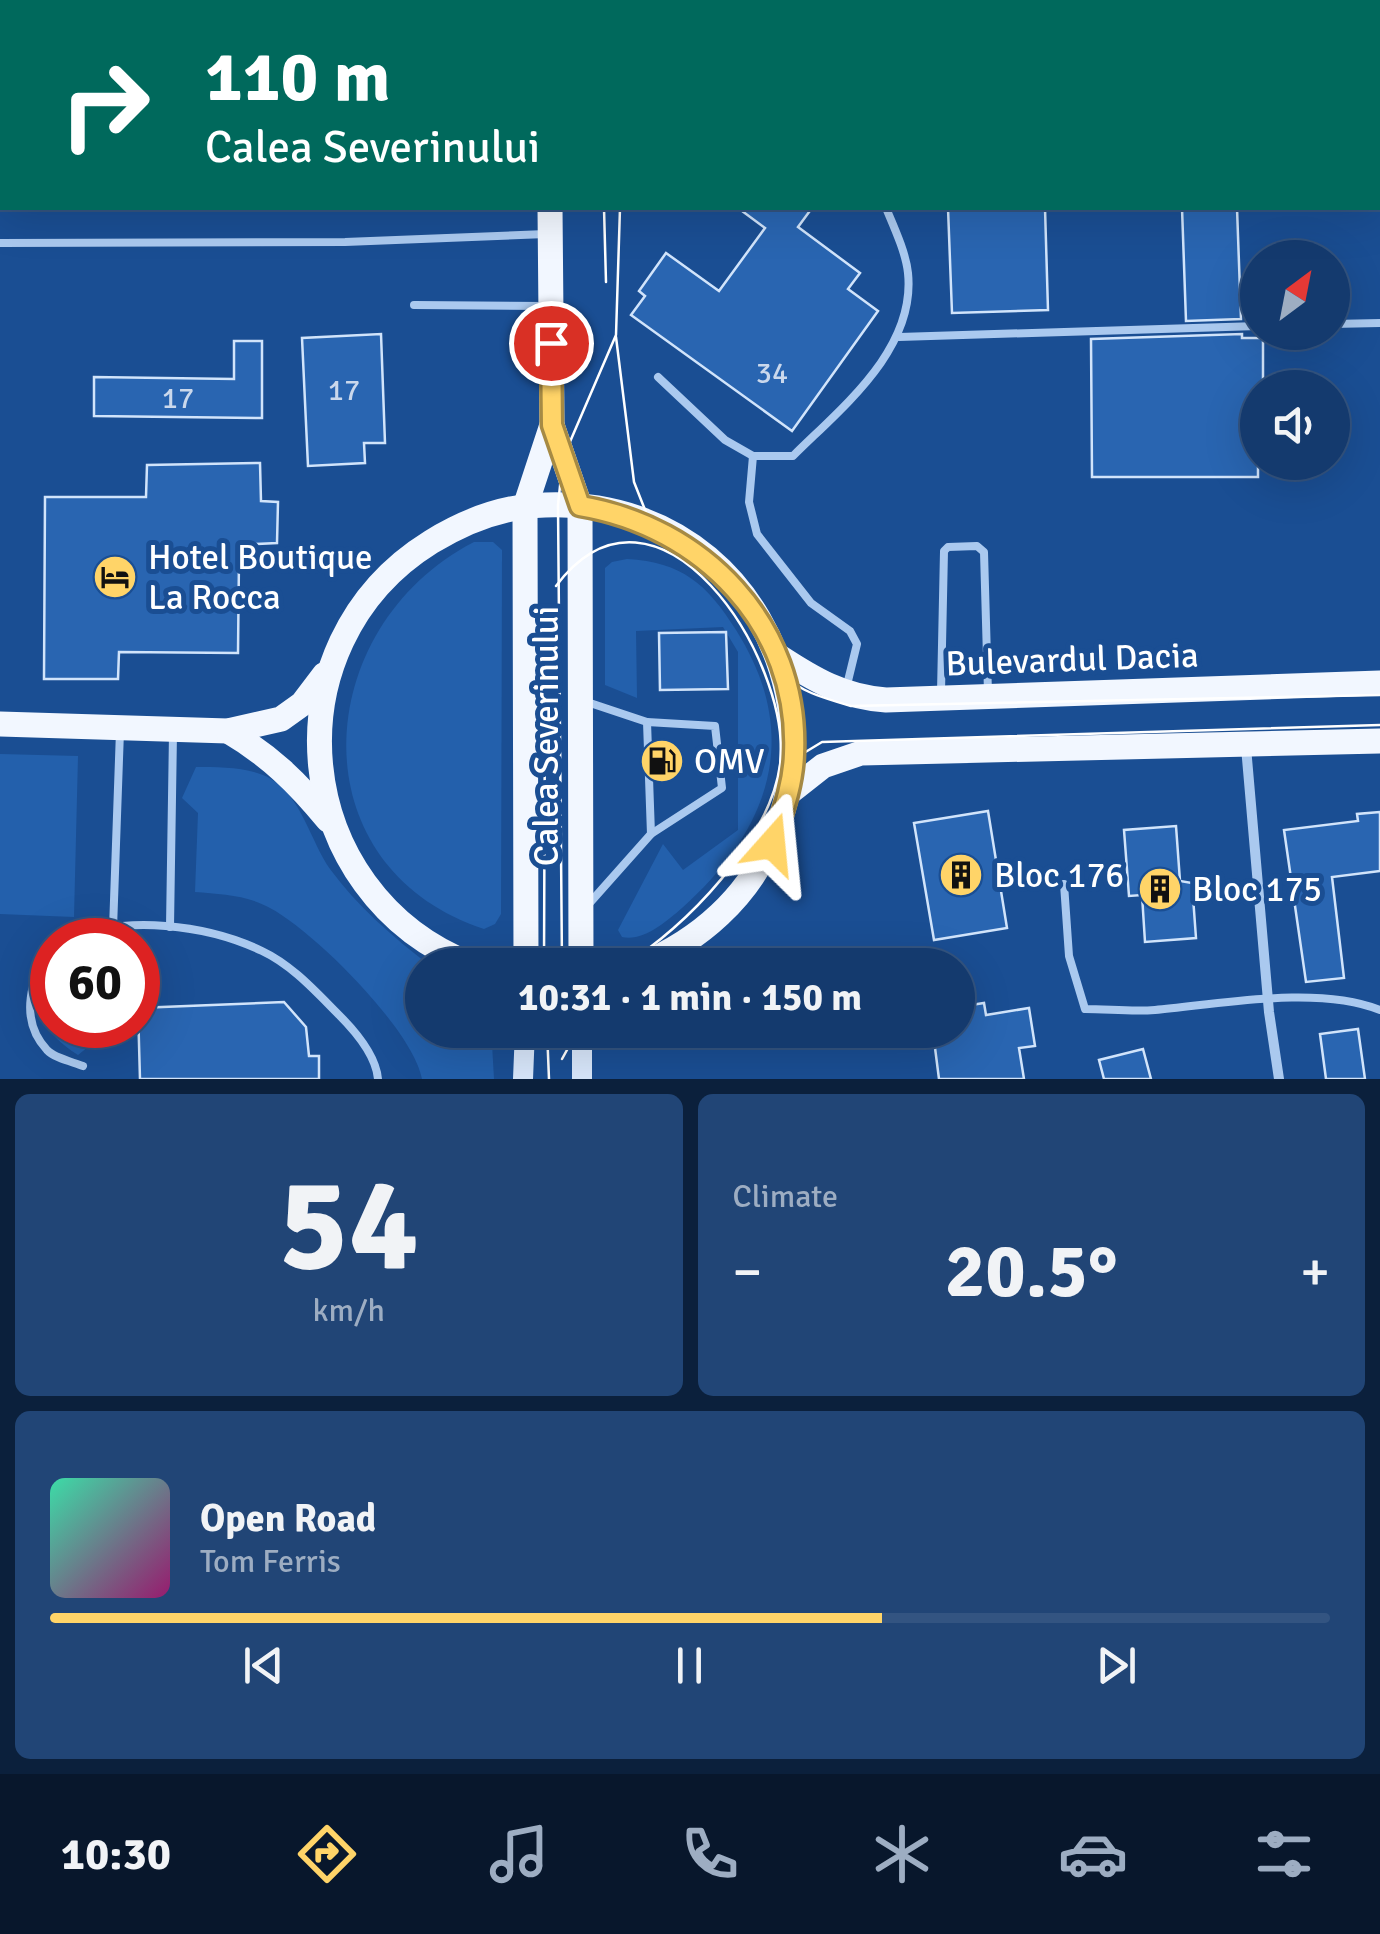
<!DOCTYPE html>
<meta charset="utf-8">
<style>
body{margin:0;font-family:Signika,sans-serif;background:#214576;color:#f1f3f6;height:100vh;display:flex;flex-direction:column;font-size:38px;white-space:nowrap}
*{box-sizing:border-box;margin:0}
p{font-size:32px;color:#9dadc2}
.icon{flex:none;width:55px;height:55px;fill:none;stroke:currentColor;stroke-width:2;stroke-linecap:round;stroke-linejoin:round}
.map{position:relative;height:1079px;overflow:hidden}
.side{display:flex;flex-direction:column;gap:15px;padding:15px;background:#0b203c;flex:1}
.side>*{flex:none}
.hud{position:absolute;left:0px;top:0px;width:1380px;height:210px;box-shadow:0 10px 40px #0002,0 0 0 2px #335481;background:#00695c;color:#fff;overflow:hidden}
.needle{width:65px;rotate:32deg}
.tools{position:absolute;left:1240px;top:240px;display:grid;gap:20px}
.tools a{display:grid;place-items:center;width:110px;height:110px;border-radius:50%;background:#143a6e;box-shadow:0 10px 40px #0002,0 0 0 2px #335481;font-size:50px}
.speed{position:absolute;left:30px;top:918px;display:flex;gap:20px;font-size:50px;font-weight:700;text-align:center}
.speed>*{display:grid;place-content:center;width:130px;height:130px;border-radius:50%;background:#143a6e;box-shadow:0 10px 40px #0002,0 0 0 2px #335481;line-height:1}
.speed .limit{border:15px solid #d22;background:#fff;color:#111}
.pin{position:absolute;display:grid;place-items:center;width:85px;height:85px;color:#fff;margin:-42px;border:5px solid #fff;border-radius:50%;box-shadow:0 2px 10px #0007}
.me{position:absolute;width:110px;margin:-55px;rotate:18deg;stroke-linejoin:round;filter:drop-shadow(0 0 8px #0008)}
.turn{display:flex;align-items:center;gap:35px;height:210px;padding:0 40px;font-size:45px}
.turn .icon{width:130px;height:130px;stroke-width:2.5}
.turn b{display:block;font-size:70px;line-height:85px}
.big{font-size:75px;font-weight:700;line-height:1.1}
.side .widget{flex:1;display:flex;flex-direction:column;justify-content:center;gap:15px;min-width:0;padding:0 35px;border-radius:15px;background:#214576}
.side .dial{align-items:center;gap:0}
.dial b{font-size:130px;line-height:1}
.song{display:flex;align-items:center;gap:30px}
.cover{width:120px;height:120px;border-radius:15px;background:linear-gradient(135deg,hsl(160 70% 55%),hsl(320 70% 35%))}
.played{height:10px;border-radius:5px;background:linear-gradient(90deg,#ffd468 65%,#335481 65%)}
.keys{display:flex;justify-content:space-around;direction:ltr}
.heat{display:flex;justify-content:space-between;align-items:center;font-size:55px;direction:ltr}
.side .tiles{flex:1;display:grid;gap:15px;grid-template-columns:1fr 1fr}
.widget:last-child{grid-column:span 2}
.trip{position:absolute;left:405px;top:948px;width:570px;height:100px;border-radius:50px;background:#143a6e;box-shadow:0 10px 40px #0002,0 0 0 2px #335481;font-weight:700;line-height:100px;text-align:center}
.menu{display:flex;height:160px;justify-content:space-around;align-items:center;background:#08172c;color:#9dadc2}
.menu .icon{width:70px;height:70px}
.menu .selected{color:#ffd468}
.menu b{font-size:45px;color:#f1f3f6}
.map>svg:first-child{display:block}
</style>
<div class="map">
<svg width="1380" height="1079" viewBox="0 0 1380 1079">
<rect width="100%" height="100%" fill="#1a4e93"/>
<g fill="#2360ac">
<path d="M474,542h19l9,8 -1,364 -6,10 -11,5c-189,-62 -175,-302 -10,-387z"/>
<path d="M627,559c55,3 80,25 109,71 67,106 34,199 -54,278 -15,13 -39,34 -60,29l-4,-7 45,-86 20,26 55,-40v-178l-15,-25 -87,4 1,67 -32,-13v-117l7,-6z"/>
<polygon points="0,754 78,756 74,917 0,914"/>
<path d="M196,767c23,0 55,0 75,12 30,17 40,63 59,90 27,37 63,68 99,96h-7v65h64l6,14 2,35h-72c-9,-49 -107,-147 -152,-171 -23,-13 -50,-14 -75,-16l3,-79 -16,-15z"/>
<path d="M52,972v53h67l-1,16 -25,2 -15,12c-33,-21 -50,-47 -26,-83z"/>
</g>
<g fill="#2965b1" stroke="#d1e4fb" stroke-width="2.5">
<polygon points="738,208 812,208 798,227 860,273 848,289 878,311 792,431 631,315 645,296 639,291 666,253 719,291 765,228"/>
<polygon points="948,208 1045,208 1048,310 952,313"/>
<polygon points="1182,208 1237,208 1241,319 1186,321"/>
<polygon points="381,334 385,443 364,443 365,463 308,466 302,338"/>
<polygon points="1242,334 1242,338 1263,338 1263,388 1258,388 1258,477 1092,477 1091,339"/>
<polygon points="234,341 262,341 262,418 94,416 94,377 234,379"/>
<polygon points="260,463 261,501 278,502 277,543 257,544 256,558 239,558 238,653 119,652 118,679 44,679 45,497 146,497 147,465"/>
<polygon points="726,632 728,689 660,690 659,633"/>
<polygon points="988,811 1007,928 934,940 914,823"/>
<polygon points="1380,812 1380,871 1332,877 1344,978 1306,982 1284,830 1358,821 1357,814"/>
<polygon points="1176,826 1180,881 1192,883 1196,938 1145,942 1142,895 1129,896 1124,830"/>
<polygon points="284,1002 306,1027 309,1056 319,1056 319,1079 140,1079 138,1008"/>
<polygon points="984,1003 986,1015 1029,1008 1035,1046 1019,1048 1024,1079 939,1079 934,1040 953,1037 952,1030 958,1030 958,1007"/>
<polygon points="1358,1029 1365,1079 1326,1079 1320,1034"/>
<polygon points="1143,1049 1151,1079 1104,1079 1099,1060"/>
</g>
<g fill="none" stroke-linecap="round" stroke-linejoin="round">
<g stroke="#aac9ef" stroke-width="8">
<polyline points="0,243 345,242 546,234"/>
<polyline points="414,305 546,306"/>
<polyline points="1332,324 1380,323"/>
<polyline points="899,337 1258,326"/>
<path d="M658,377l67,63 28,16h40c48,-48 123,-106 115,-183 -2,-20 -14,-46 -22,-65"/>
<polyline points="753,456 749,502 757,534 811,603 850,631 857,644 846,689"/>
<polyline points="941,692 944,551 948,547 977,546 984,552 988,693"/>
<polyline points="587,702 647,722 651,834 587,906"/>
<polyline points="647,722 715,726 722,788 651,834"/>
<path d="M1064,884l5,72 16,53c23,0 47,3 70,1 66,-6 163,-25 225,0"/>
<polyline points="170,927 173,733"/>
<polyline points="113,929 120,731"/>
<path d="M68,940c56,-26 140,-15 194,11 30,14 54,41 77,64 16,16 37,41 39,64"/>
<path d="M52,948c-21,28 -34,71 -5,102 7,8 26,12 36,16"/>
</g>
<polyline stroke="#aac9ef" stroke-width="10" points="1246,747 1269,1012 1279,1079"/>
<g stroke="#d8e7fb" stroke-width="20">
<polyline points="523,1079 525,1030"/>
<polyline points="582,1079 582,1030"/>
</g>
<g stroke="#f2f7ff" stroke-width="25">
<polyline points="545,0 545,2"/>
<polyline points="550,208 552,425 580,506 581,965"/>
<path d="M778,656c35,23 65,41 108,44l494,-17"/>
<polyline points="0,724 228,731 281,719 302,704 324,675"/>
<path d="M228,731c41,24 70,52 100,89"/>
<polyline points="790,792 823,766 861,753 1380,741"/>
<path d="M472,965c-183,-71 -207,-320 -41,-423 34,-21 73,-36 114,-37 267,-10 346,355 96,460"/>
<polyline points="526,965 525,507 552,425"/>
</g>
<g stroke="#fff" stroke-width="2.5">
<polyline points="605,2 605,0"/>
<polyline points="621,2 621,0"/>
<polyline points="604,208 606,282"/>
<polyline points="616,337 634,482 651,525 675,554"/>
<path d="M556,586c101,-134 237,73 224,179 -10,74 -94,163 -156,200"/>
<path d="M766,658c27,31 46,37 85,48l529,-11"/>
<polyline points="780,781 794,759 822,742 1380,725"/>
<polyline points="544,965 545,687"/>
<polyline points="562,965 558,505 563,458 616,335 620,208"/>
<polyline points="547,1030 549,1079"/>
<polyline points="562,1059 578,1030"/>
</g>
</g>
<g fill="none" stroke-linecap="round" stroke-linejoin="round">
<g stroke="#a68a44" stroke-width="25">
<path id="route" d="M551,343l1,82 28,81c122,20 220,119 214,248 -1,32 -12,60 -22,90"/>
</g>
<use href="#route" stroke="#ffd468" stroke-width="18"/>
</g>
<defs>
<g id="hotel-disc" transform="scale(2.25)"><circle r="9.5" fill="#ffd468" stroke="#1a4e93"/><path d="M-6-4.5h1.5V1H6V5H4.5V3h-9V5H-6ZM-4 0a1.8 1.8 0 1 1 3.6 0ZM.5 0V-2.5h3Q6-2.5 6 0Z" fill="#111"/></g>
<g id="fuel-disc" transform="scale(2.25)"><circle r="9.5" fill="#ffd468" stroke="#1a4e93"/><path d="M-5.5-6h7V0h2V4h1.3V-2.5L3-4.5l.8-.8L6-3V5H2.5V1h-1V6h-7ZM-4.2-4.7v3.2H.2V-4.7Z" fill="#111"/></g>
<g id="building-disc" transform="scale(2.25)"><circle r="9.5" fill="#ffd468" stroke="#1a4e93"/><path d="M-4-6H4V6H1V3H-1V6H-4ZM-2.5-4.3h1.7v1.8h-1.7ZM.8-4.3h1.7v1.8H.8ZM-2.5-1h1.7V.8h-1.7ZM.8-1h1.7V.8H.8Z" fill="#111"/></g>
</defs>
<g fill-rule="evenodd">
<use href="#hotel-disc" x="115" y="577"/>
<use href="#fuel-disc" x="662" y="761"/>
<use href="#building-disc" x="961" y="875"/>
<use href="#building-disc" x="1160" y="889"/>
</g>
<g text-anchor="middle" stroke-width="10" stroke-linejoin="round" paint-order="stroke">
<g font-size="30" fill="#cad8ec">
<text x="772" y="383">34</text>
<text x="344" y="400">17</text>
<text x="178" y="408">17</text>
</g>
<g font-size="35" fill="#fff" stroke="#1a4e93" text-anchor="start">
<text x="148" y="569">Hotel Boutique<tspan x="148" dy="40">La Rocca</tspan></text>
<text x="694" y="773">OMV</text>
<text x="994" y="887">Bloc 176</text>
<text x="1192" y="901">Bloc 175</text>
</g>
<g font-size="35" fill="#fff" stroke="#1a4e93">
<text transform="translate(1072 659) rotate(-2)" y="12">Bulevardul Dacia</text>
<text transform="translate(546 736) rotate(-90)" y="12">Calea Severinului</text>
</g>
</g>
</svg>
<div class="tools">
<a><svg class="needle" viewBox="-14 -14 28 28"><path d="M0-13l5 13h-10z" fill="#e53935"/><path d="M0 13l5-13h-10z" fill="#9dadc2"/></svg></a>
<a><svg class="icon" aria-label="sound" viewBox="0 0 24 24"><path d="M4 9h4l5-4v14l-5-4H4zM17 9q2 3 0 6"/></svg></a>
</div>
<div class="speed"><div class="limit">60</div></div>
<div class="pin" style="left:551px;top:343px;background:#d93025"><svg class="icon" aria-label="arrive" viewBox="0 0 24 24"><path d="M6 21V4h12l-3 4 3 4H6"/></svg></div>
<svg class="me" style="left:772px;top:844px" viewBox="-20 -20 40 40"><path d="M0-17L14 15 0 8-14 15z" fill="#ffd468" stroke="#fff" stroke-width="4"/></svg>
<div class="trip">10:31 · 1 min · 150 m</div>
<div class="hud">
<div class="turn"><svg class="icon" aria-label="right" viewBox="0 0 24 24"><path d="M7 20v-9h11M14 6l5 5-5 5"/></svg><div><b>110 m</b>Calea Severinului</div></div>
</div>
</div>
<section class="side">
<div class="tiles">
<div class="widget dial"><b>54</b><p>km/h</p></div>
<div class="widget"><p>Climate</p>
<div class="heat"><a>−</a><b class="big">20.5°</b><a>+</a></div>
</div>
<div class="widget">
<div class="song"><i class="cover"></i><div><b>Open Road</b><p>Tom Ferris</p></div></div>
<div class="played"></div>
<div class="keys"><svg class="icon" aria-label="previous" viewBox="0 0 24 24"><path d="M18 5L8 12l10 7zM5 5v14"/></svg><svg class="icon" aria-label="pause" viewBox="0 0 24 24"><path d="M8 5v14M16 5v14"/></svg><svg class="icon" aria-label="next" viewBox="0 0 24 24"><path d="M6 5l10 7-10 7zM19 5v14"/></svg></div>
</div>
</div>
</section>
<nav class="menu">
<b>10:30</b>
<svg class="icon selected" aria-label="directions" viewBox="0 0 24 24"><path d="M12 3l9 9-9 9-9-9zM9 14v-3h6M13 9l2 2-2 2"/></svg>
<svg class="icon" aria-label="music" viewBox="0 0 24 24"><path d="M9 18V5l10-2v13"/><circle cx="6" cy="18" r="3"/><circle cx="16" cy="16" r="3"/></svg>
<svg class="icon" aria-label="phone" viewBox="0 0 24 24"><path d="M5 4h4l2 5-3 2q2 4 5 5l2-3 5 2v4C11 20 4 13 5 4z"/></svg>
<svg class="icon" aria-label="climate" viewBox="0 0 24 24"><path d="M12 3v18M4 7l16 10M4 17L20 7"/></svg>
<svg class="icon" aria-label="car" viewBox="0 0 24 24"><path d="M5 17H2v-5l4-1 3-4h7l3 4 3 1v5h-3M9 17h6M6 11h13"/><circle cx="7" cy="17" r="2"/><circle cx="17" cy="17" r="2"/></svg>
<svg class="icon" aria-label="filters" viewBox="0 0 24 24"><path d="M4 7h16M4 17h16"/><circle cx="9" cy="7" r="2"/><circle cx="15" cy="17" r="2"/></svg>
</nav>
